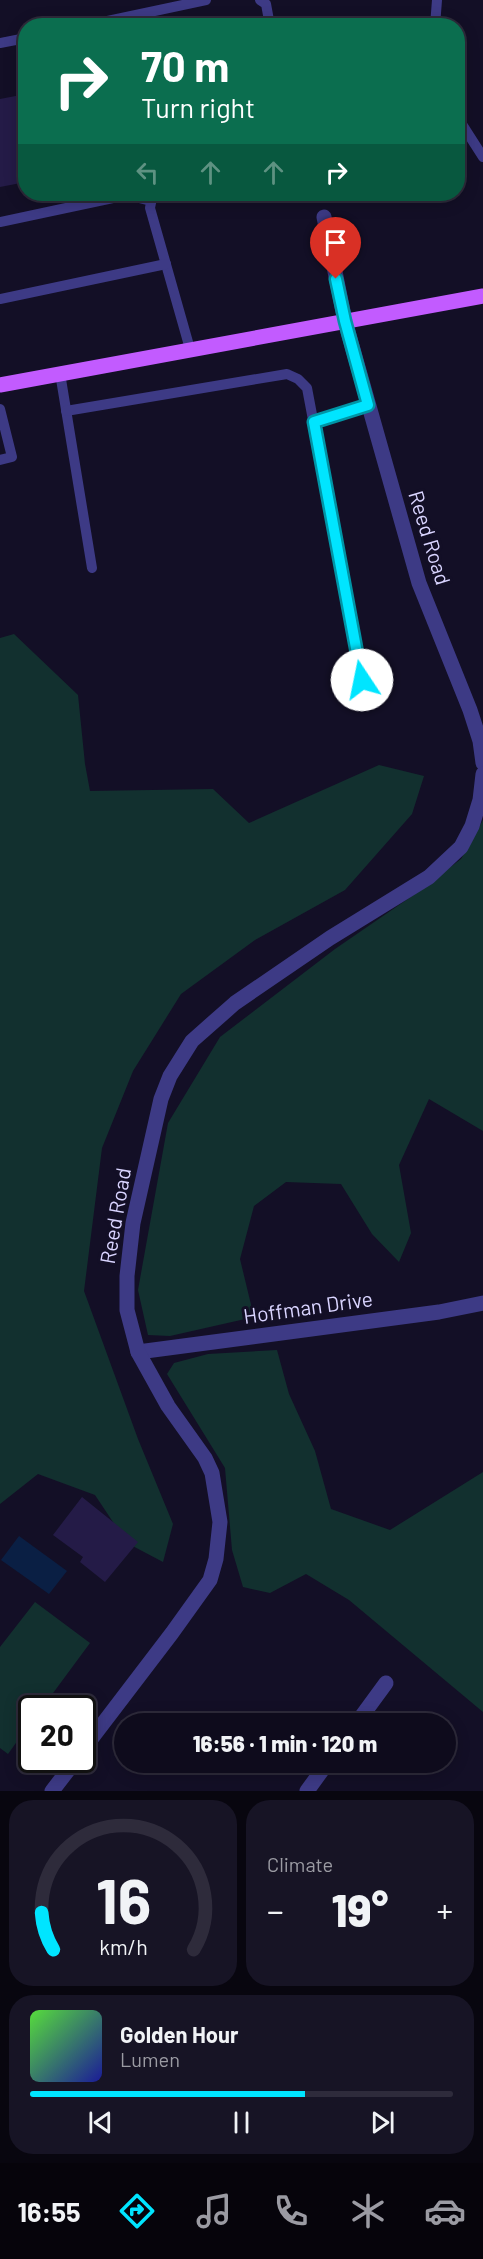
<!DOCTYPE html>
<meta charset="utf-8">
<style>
body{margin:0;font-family:Barlow,sans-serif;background:#171425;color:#f1f3f6;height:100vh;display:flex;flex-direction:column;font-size:22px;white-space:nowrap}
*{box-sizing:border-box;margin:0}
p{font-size:20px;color:#9b9ba3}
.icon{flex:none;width:33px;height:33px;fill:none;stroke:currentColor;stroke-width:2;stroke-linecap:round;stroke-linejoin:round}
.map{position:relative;height:1791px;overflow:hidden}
.details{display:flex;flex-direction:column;gap:9px;padding:9px;background:#08060f;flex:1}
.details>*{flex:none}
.top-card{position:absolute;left:18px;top:18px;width:447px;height:183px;border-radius:24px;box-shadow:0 3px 15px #0003,0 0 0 2px #2e2b3b;background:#0b6e4f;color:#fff;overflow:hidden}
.speed{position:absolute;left:18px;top:1695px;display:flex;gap:12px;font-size:30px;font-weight:700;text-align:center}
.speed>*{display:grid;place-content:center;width:78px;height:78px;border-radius:50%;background:#0e0b1c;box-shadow:0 3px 15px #0003,0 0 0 2px #2e2b3b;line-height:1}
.speed .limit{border:3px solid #111;border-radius:9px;background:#fff;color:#111}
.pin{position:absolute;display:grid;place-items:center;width:51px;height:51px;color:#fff;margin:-62px -26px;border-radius:50% 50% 50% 0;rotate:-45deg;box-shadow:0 0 6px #0007}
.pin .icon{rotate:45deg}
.me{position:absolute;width:66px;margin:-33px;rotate:349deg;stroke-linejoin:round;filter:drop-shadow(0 0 4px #0008)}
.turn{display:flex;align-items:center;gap:21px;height:126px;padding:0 24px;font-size:27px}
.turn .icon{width:78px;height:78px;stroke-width:2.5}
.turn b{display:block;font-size:42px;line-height:51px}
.lanes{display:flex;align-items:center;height:57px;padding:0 24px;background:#0003;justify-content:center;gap:30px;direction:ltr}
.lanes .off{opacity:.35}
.big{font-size:45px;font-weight:800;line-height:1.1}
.details .card{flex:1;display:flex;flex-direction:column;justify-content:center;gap:9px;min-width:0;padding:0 21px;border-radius:24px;background:#171425}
.details .dial{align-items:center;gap:0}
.dial svg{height:156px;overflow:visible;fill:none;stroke:#2e2b3b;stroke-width:7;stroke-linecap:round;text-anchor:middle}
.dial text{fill:#f1f3f6;stroke:none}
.song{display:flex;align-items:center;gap:18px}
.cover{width:72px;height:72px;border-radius:9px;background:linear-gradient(135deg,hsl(110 70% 55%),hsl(240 70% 35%))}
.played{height:6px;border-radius:3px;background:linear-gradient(90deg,#00e5ff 65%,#2e2b3b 65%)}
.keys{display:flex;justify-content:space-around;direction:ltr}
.heat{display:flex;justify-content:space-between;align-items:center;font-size:33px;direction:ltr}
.details .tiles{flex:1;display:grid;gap:9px;grid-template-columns:1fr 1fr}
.card:last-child{grid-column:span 2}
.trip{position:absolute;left:114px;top:1713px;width:342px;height:60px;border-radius:30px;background:#0e0b1c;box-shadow:0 3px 15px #0003,0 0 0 2px #2e2b3b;font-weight:800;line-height:60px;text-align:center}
.dock{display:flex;height:96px;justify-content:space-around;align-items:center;background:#06040b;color:#9b9ba3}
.dock .icon{width:42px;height:42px}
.dock .on{color:#00e5ff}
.dock b{font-size:27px;color:#f1f3f6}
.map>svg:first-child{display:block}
</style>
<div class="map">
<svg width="483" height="1791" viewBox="0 0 483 1791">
<rect width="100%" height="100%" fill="#130f26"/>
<g fill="#12302f">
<polygon points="14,634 78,695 85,764 90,791 213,789 249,823 379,765 424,776 412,814 345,890 255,940 181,994 133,1071 102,1148 84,1291 138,1439 173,1524 163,1562 127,1543 95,1495 38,1474 0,1504 0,638"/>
<polygon points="483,820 483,1131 429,1099 399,1165 411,1233 399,1262 372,1234 341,1184 286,1182 254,1206 240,1259 254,1317 170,1336 148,1335 138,1290 168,1123 220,1037 335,949 415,894 461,859"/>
<polygon points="277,1350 289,1394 315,1451 331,1509 390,1530 483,1472 483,1712 349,1600 306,1574 270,1593 243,1587 232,1550 225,1468 167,1374 174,1363 208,1354"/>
<polygon points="35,1602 90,1643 42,1708 32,1708 31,1722 8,1754 0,1748 0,1647"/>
</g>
<polygon fill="#0a1f44" points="19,1536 67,1571 49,1594 1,1560"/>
<g fill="#241b47">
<polygon points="26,94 26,182 0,187 0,99"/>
<polygon points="82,1497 138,1542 105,1582 80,1562 83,1557 53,1535"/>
</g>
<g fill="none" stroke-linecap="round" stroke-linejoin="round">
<g stroke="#3d3a85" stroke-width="10">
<polyline points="260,0 266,4 270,26"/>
<polyline points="84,26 206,0"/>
<polyline points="435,26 437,0"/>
<polyline points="0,43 26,38"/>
<polyline points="458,118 483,157"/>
<path d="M160,194c-8,1 -9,8 -10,14l40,141"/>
<polyline points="0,222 127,195 151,201"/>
<polyline points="0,299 166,264"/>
<polyline points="60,373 92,568"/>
<polyline points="0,409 12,457 0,460"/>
<polyline points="66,411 287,374 298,379 307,388 362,680"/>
<polyline points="313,422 368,405"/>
</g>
<g stroke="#3d3a85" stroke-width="15">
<polyline points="324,217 345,321 419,583 470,710 480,741 483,763"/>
<polyline points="138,1352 439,1312 483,1303"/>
<polyline points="356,1724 386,1683"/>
<polyline points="82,1751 172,1633 210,1580 216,1559 220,1522 212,1473 205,1458 168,1406 138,1352 127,1310 127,1276 133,1223 161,1099 170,1076 192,1041 235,1003 330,938 429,877 461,847 472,826 480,800 483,774"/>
<polyline points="52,1791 76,1760"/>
<polyline points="307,1791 328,1762"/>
</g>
<polyline stroke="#c25bff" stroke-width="15" points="0,385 483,296"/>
</g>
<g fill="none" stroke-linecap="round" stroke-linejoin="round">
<g stroke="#0095a6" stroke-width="15">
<polyline id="route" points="336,279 345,321 368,405 314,422 362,680"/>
</g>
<use href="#route" stroke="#00e5ff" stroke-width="10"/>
</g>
<g text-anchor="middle" stroke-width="6" stroke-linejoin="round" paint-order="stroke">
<g font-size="21" fill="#d9d4ff" stroke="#130f26">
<text transform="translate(429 538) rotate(73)" y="7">Reed Road</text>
<text transform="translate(116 1216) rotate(-80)" y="7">Reed Road</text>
<text transform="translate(308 1308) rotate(-8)" y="7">Hoffman Drive</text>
</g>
</g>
</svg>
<div class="speed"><div class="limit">20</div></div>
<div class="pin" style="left:336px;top:279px;background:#d93025"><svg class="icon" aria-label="arrive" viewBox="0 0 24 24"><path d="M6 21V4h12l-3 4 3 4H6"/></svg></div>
<svg class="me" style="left:362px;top:680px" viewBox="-20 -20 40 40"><circle r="19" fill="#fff"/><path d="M0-13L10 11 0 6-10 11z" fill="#00e5ff"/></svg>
<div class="trip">16:56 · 1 min · 120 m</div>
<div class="top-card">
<div class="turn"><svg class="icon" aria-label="right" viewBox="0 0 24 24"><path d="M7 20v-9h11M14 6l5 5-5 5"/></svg><div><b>70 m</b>Turn right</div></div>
<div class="lanes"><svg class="icon off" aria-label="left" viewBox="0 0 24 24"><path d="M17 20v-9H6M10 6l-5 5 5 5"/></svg><svg class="icon off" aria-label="ahead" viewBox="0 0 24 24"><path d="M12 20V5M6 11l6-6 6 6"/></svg><svg class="icon off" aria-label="ahead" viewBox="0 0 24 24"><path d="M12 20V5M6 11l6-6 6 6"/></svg><svg class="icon" aria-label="right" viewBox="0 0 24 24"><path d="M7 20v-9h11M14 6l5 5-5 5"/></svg></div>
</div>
</div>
<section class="details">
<div class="tiles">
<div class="card dial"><svg viewBox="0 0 100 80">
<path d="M14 69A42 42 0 1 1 86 69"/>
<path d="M14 69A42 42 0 0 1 8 50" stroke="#00e5ff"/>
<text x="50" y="56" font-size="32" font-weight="700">16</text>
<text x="50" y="72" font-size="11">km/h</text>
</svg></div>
<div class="card"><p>Climate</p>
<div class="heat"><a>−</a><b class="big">19°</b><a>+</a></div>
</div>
<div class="card">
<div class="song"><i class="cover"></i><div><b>Golden Hour</b><p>Lumen</p></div></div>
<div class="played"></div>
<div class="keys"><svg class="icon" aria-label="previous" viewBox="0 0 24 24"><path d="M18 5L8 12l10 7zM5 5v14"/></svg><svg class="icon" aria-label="pause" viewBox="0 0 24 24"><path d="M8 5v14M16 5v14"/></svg><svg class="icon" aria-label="next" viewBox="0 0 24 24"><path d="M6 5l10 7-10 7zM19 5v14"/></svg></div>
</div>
</div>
</section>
<nav class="dock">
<b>16:55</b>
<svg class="icon on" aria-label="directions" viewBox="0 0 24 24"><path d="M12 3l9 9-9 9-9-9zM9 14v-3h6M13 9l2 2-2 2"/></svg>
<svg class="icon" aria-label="music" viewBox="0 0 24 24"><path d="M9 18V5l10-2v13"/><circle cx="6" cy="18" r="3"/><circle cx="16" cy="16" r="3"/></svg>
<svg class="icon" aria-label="phone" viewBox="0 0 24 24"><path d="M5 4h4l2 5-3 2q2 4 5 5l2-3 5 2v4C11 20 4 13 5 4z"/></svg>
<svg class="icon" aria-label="climate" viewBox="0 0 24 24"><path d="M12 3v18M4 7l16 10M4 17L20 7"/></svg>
<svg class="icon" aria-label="car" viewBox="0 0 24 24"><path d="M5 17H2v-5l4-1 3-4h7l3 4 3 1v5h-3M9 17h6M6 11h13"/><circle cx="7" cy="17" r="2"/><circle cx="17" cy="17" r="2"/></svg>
</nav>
